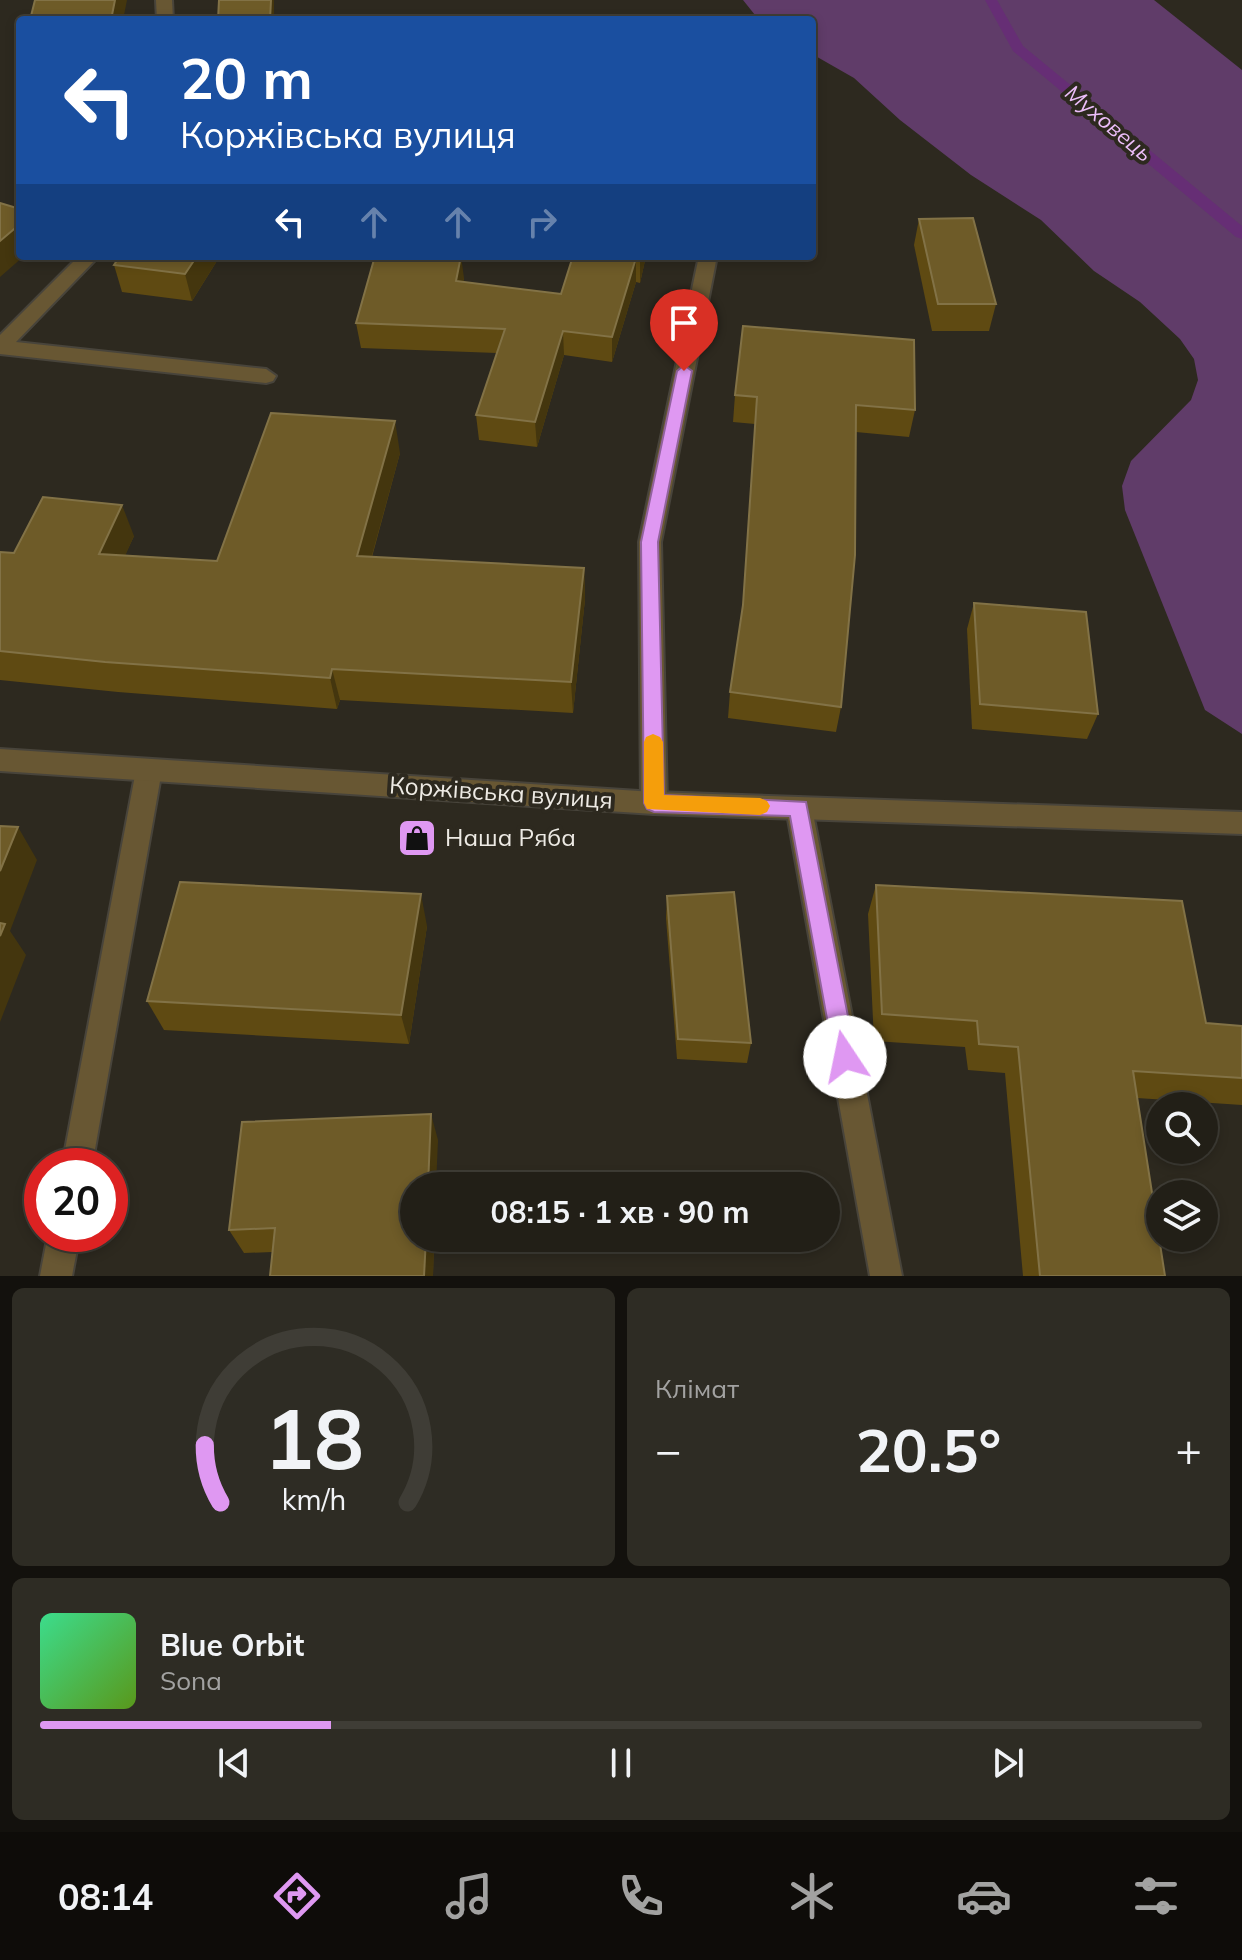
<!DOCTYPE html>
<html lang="uk">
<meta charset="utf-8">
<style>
body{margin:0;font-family:Mulish,sans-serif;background:#2e2c24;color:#f1f3f6;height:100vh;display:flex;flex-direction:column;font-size:30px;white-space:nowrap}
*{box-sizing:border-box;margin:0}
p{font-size:26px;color:#a2a2a1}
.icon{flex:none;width:44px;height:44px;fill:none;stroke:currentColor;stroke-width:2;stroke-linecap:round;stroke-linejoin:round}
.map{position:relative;height:1276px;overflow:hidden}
.side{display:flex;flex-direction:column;gap:12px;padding:12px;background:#13110d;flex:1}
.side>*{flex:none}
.banner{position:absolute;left:16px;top:16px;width:800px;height:244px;border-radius:8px;box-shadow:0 4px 12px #0003,0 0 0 2px #3f3d36;background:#1a4fa0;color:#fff;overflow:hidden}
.controls{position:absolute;left:1146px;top:1092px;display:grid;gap:16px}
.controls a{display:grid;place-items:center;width:72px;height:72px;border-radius:50%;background:#221f17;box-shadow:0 4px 12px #0003,0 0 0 2px #3f3d36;font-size:40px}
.speed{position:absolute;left:24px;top:1148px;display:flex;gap:16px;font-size:40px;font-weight:700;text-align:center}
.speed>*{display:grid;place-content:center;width:104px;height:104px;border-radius:50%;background:#221f17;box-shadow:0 4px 12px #0003,0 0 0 2px #3f3d36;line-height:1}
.speed .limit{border:12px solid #d22;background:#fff;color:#111}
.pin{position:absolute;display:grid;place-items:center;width:68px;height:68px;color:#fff;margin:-82px -34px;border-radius:50% 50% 50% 0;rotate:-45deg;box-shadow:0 0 8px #0007}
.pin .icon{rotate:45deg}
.me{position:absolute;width:88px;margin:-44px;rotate:349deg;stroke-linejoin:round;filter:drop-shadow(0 0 6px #0008)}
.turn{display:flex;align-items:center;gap:28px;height:168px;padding:0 32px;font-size:36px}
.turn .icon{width:104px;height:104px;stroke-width:2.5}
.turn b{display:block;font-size:56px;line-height:68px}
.lanes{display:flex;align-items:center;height:76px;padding:0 32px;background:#0003;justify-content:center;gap:40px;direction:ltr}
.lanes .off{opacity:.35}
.big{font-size:60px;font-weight:700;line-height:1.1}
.side .card{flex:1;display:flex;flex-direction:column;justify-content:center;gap:12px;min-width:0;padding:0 28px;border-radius:12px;background:#2e2c24}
.side .dial{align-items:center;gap:0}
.dial svg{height:208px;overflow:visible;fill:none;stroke:#3f3d36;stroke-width:7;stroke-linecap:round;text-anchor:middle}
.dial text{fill:#f1f3f6;stroke:none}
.song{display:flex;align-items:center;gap:24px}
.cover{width:96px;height:96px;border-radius:12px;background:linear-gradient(135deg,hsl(150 70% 55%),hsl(90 70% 35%))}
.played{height:8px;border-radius:4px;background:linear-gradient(90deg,#df98f2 25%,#3f3d36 25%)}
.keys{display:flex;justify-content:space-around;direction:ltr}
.heat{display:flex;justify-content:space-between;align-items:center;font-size:44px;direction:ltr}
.side .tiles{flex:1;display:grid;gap:12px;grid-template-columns:1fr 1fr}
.card:last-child{grid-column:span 2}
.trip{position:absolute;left:400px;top:1172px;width:440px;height:80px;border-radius:40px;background:#221f17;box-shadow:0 4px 12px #0003,0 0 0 2px #3f3d36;font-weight:700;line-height:80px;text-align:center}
.tabs{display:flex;height:128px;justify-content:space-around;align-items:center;background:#0e0c09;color:#a2a2a1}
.tabs .icon{width:56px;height:56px}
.tabs .current{color:#df98f2}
.tabs b{font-size:36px;color:#f1f3f6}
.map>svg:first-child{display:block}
</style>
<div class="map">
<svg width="1242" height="1276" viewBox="0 0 1242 1276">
<rect width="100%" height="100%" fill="#2d291f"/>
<polygon fill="#603c69" points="743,0 1154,0 1242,70 1242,734 1205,710 1125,510 1122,486 1131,461 1191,400 1198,380 1194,359 1180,339 1140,302 1094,271 1041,220 971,175 900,120 854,78 812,54 812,20 759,20"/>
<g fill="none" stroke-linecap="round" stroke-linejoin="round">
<polygon fill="#662e75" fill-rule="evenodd" points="985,0 997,0 1023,46 1242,226 1242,239 1236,237 1013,51"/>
<g stroke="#48443b" stroke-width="4">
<polygon id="service" points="799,797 808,800 812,808 902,1276 870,1276 786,808 790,800"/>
</g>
<g stroke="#48443b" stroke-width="4">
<g id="minor">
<polygon points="156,0 172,0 173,20 157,20"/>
<polygon points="79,256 99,256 16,342 266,369 276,376 273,381 266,383 0,354 0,335"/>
<polygon points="699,256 717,256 661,542 667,803 663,811 654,814 645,811 641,803 639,542"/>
<polygon points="149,759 158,762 162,770 92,1166 62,1166 136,770 140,762"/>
<polygon points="48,1234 80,1234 72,1276 40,1276"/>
</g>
</g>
<g stroke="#48443b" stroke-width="4">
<polygon id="tertiary" points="0,749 654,792 1242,812 1242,834 654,814 0,771"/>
</g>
<use href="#service" fill="#685733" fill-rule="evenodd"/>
<use href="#minor" fill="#685733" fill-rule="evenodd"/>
<use href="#tertiary" fill="#685733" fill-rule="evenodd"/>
</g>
<g fill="#5f4a12">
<polygon points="919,219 996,304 989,331 932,331 914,245"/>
<polygon points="220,256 192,301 122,292 114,265"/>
<polygon points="573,256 646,256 640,283 636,282 612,362 564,355 537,447 479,440 476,415 497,353 361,348 356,323 464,278 463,282 561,294"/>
<polygon points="735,395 915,410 909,437 856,432 841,707 836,732 728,718 730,692 742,615 755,424 733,422"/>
<polygon points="400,453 372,557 584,568 585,599 573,713 340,700 337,709 118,692 0,680 0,552 14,553 134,536 125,555 217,561"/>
<polygon points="974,603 1098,714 1087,739 972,729 967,629"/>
<polygon points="876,885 1206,1023 1242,1026 1242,1105 1137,1098 1165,1276 1023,1276 1005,1073 968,1070 965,1047 874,1041 868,914"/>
<polygon points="667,896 751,1043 747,1063 677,1059 666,918"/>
<polygon points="427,926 409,1044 164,1030 147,1001"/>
<polygon points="438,1140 414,1238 434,1238 433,1276 270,1276 272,1252 244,1253 229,1230"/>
</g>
<g fill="#44360e">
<polygon points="115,0 127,0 123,20 111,20"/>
<polygon points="271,0 274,0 274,20 270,20"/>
<polygon points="20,224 20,256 24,256 0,277 0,241"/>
<polygon points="197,256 220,256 192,301 185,274"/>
<polygon points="461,256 464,278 458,306 456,281"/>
<polygon points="640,256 646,256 640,283"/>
<polygon points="636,258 636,282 612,362 612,337"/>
<polygon points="563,331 564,355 537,447 535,422"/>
<polygon points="395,421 400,453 363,588 357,556"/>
<polygon points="122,505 134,536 112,585 99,554"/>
<polygon points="584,568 585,599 573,713 571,682"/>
<polygon points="332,669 340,700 337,709 330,678"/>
<polygon points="18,827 37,860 10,931 26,955 0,1022 0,871"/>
<polygon points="421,894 427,926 409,1044 401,1015"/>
<polygon points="431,1114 438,1140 436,1186 428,1186"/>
<polygon points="426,1238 434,1238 433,1276 424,1276"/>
</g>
<g fill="#6e5b28" stroke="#827246" stroke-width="2">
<polygon points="35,0 115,0 111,20 30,20"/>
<polygon points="219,0 271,0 270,20 218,20"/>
<polygon points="0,203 20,209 20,224 0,241"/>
<polygon points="973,218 996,304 938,304 919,219"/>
<polygon points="120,256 197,256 185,274 114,265"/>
<polygon points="375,256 461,256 456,281 561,294 573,256 640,256 640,258 636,258 612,337 563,331 535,422 476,415 505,329 356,323"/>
<polygon points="743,326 914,340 915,410 856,405 855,555 841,707 730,692 743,605 757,397 735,395"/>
<polygon points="271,413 395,421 357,556 584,568 571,682 332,669 330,678 105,662 0,651 0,552 14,553 43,497 122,505 99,554 217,561"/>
<polygon points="974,603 1086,612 1098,714 980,704"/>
<polygon points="0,826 18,827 0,871"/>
<polygon points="180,882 421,894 401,1015 147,1001"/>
<polygon points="876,885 1182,901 1206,1023 1242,1026 1242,1078 1133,1071 1165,1276 1040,1276 1018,1047 979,1044 977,1021 882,1014"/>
<polygon points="734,892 751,1043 678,1039 667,896"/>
<polygon points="0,923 5,924 0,936"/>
<polygon points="431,1114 428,1186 414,1186 414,1238 426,1238 424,1276 270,1276 275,1228 229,1230 242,1122"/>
</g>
<polygon fill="#df98f2" stroke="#91639d" stroke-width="2" points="684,365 692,371 658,542 664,795 806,802 856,1057 853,1065 845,1068 837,1065 834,1057 790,816 654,812 647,809 644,803 641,542 677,371"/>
<polygon fill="#f59e0b" points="653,734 660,737 663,742 664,795 760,798 767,801 770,806 767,812 760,815 647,809 644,803 644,742 646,737"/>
<defs>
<g id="shop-square" transform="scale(2)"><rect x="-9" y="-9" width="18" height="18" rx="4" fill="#df98f2" stroke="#2d291f"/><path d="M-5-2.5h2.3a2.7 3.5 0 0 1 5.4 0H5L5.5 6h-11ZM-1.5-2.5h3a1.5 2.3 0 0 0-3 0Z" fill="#111"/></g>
</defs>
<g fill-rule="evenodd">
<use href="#shop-square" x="417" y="838"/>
</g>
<g text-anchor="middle" stroke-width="8" stroke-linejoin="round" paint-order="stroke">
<g font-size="22" font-style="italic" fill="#ecbef9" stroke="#2d291f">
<text transform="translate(1109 123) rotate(40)" y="8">Муховець</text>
</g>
<g font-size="24" fill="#edeae4" stroke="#2d291f">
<text transform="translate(501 793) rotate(4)" y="8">Коржівська вулиця</text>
</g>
<g font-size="24" fill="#edeae4" stroke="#2d291f" text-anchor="start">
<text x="445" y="846">Наша Ряба</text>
</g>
</g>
</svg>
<div class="controls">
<a><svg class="icon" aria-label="search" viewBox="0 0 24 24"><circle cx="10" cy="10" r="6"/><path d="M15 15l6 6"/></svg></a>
<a><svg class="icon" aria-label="layers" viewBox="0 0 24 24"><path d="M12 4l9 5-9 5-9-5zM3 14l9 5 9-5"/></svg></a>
</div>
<div class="speed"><div class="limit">20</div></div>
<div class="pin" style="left:684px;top:371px;background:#d93025"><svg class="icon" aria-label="arrive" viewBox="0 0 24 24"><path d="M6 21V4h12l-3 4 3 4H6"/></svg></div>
<svg class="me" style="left:845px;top:1057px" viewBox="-20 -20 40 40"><circle r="19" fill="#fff"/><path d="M0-13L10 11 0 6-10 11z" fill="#df98f2"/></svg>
<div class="trip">08:15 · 1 хв · 90 m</div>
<div class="banner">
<div class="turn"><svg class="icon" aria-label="left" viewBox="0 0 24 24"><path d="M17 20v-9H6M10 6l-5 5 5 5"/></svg><div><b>20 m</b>Коржівська вулиця</div></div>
<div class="lanes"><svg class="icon" aria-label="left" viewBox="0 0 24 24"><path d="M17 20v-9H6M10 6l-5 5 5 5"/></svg><svg class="icon off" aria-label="ahead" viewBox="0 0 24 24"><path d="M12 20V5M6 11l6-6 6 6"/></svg><svg class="icon off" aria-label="ahead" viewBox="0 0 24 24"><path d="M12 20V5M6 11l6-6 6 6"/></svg><svg class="icon off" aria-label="right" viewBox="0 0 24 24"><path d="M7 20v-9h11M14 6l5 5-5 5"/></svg></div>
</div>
</div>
<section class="side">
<div class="tiles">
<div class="card dial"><svg viewBox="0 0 100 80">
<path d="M14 69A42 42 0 1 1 86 69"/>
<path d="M14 69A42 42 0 0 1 8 47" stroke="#df98f2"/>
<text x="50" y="56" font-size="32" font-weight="700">18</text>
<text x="50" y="72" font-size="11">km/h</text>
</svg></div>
<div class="card"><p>Клімат</p>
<div class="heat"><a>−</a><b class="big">20.5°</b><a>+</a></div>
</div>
<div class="card">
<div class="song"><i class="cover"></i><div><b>Blue Orbit</b><p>Sona</p></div></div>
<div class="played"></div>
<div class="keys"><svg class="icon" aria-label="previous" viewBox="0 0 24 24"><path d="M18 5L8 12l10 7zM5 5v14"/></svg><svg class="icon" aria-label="pause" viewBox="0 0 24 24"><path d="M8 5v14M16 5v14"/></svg><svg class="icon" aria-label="next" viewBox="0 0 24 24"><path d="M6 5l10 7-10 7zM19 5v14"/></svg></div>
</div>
</div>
</section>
<nav class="tabs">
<b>08:14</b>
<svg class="icon current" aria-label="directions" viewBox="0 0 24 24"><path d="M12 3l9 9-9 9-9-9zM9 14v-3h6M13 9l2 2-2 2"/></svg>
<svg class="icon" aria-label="music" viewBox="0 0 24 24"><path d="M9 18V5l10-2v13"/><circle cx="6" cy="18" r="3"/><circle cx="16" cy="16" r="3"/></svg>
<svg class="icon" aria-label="phone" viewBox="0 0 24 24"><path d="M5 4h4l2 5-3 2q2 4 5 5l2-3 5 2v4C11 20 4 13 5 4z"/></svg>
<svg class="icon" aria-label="climate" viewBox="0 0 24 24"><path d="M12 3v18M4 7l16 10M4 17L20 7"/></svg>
<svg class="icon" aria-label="car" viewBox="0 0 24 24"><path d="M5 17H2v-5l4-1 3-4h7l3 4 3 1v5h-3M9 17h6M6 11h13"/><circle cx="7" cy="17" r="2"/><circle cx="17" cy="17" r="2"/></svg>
<svg class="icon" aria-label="filters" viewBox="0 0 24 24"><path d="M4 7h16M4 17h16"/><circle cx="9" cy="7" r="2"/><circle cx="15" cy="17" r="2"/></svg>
</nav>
